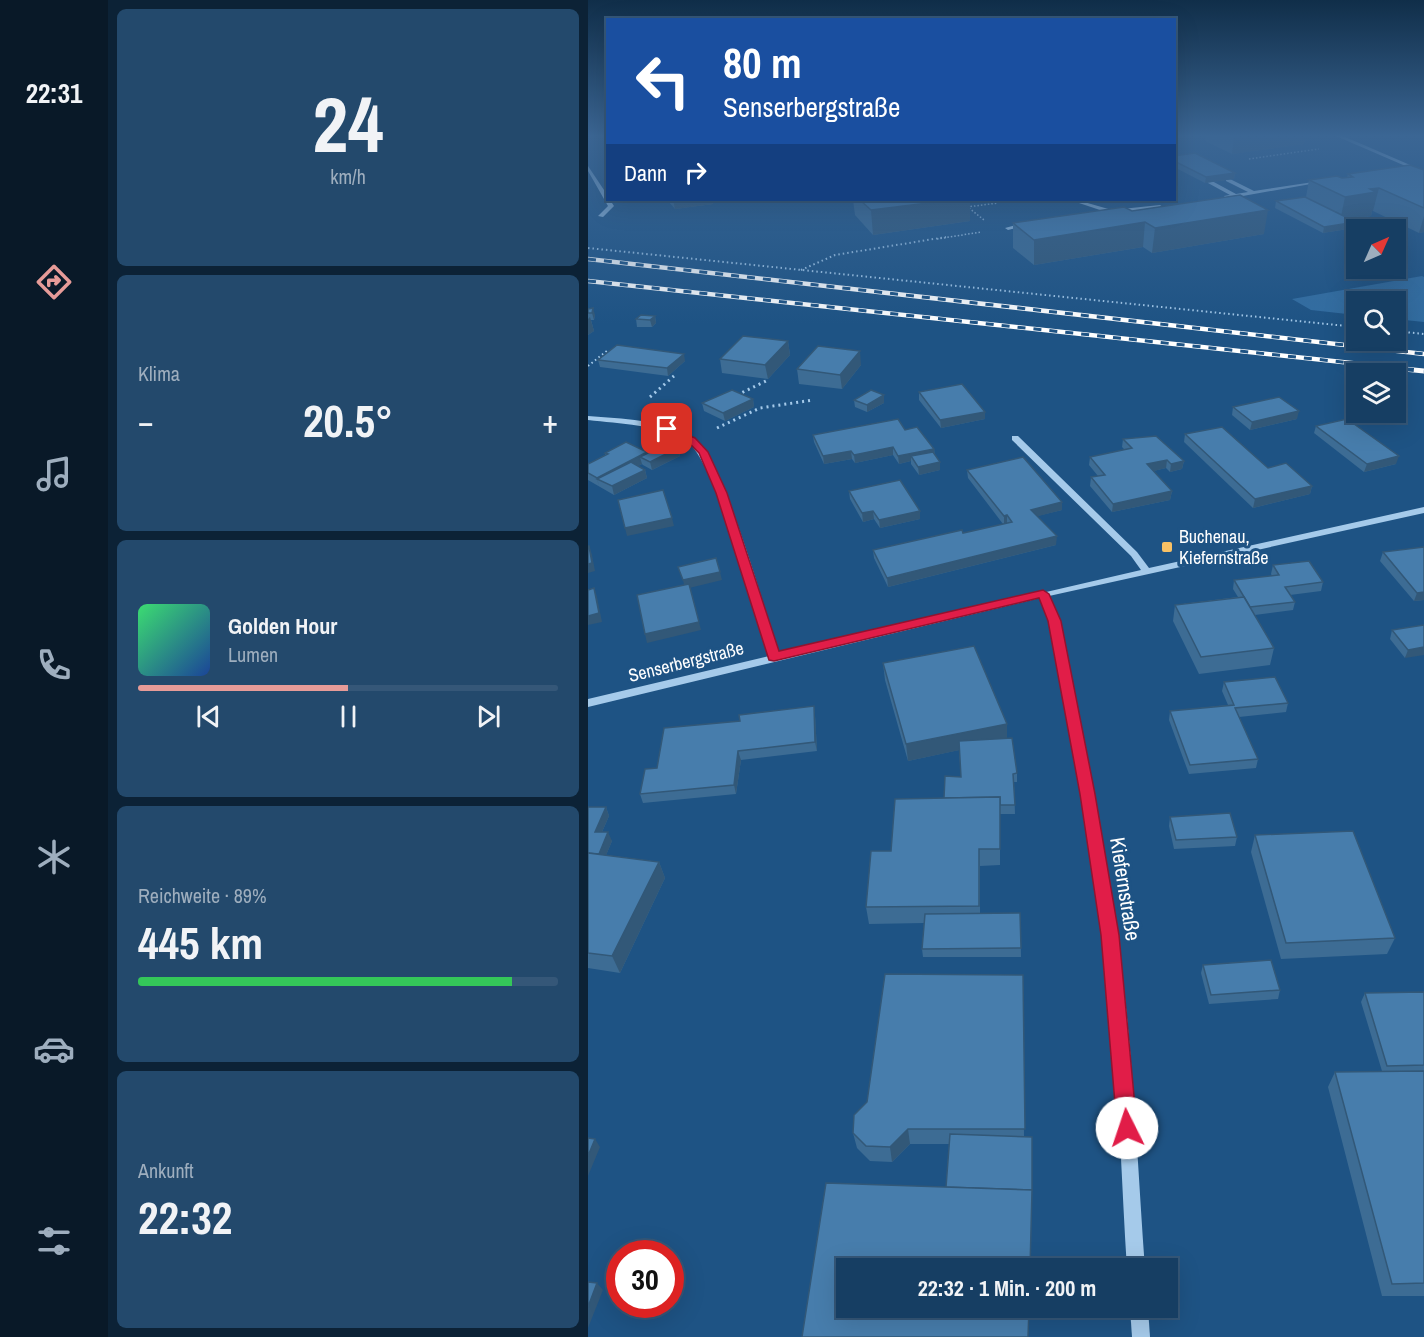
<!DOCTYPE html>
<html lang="de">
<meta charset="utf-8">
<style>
body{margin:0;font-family:"Archivo Narrow",sans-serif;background:#23496c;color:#f1f3f6;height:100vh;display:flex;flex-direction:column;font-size:22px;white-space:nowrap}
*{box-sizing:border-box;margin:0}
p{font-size:20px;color:#9eaebe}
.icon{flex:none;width:33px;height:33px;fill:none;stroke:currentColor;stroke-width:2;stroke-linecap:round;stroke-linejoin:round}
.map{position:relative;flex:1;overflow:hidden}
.drawer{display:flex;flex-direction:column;gap:9px;padding:9px;background:#0c2236;width:480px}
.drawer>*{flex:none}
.top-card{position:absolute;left:18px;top:18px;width:570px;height:183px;border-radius:0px;box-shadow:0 6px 24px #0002,0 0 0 2px #355778;background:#1a4fa0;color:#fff;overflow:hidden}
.needle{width:39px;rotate:45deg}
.fabs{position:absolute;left:758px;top:219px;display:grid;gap:12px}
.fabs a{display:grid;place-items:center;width:60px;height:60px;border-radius:0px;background:#163e63;box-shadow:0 6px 24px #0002,0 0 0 2px #355778;font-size:30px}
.speed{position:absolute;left:18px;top:1240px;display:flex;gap:12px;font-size:30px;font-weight:700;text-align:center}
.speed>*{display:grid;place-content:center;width:78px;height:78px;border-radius:50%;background:#163e63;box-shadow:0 6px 24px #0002,0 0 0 2px #355778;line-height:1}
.speed .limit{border:9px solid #d22;background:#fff;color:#111}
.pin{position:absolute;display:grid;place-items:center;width:51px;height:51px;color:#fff;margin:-26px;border-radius:12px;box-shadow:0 3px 9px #0006}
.me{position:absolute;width:66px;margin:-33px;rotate:356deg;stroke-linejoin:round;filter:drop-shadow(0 0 4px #0008)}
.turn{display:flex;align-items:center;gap:21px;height:126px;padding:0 18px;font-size:27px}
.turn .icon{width:78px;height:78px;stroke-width:2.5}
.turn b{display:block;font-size:42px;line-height:51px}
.then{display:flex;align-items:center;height:57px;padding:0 18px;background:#0003;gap:12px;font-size:22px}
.big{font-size:45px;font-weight:800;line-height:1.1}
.drawer .card{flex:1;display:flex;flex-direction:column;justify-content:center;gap:9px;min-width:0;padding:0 21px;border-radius:9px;background:#23496c}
.drawer .dial{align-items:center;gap:0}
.dial b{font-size:78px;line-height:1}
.song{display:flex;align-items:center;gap:18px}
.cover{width:72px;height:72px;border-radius:9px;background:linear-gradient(135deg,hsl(140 70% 55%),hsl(220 70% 35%))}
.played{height:6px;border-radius:3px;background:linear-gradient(90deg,#e69b98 50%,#355778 50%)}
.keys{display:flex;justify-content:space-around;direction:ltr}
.heat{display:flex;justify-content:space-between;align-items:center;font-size:33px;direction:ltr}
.charge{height:9px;border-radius:4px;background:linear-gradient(90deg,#34c759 89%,#355778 0)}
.trip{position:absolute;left:248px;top:1258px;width:342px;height:60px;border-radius:0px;background:#163e63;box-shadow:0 6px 24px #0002,0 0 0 2px #355778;font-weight:800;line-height:60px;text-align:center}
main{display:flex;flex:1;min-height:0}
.dock{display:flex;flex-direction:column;width:108px;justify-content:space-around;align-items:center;background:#091928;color:#9eaebe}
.dock .icon{width:42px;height:42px}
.dock .active{color:#e69b98}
.dock b{font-size:27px;color:#f1f3f6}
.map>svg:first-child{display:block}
</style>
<main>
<nav class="dock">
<b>22:31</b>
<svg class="icon active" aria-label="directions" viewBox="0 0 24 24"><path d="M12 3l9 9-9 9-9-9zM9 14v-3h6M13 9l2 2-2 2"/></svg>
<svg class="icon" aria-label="music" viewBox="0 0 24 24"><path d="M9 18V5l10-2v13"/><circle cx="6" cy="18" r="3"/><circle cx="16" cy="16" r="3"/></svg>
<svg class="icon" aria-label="phone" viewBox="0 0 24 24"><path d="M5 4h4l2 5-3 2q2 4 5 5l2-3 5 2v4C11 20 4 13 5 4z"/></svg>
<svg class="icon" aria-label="climate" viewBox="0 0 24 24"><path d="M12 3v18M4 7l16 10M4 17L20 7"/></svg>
<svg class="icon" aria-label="car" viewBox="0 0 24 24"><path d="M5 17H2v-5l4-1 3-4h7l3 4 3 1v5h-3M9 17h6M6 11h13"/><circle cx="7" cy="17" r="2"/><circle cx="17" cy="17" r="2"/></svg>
<svg class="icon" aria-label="filters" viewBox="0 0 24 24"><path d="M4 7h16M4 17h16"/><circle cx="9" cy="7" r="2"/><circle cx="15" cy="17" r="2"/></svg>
</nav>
<section class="drawer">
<div class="card dial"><b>24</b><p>km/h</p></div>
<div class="card"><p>Klima</p>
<div class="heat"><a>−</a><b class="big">20.5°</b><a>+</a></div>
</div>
<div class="card">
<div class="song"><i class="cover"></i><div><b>Golden Hour</b><p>Lumen</p></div></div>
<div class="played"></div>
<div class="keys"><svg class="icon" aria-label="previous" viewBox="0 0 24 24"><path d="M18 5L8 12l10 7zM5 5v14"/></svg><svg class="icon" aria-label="pause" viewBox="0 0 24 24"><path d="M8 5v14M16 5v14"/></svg><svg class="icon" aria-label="next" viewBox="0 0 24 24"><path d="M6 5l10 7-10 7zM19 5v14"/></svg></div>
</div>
<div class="card"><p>Reichweite · 89%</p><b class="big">445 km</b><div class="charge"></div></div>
<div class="card"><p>Ankunft</p><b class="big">22:32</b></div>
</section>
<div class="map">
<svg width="836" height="1337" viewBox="0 0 836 1337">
<rect width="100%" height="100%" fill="#1e5384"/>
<polygon fill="#326da1" points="834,276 836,277 836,322 807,319 807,302 768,302 768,315 723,310 704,299"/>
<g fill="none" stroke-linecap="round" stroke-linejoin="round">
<g stroke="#a5caea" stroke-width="1.5" stroke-dasharray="1.5 2" stroke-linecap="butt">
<polyline points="661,159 731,149"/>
<polyline points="379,207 410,203"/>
<polyline points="381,208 396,220"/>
<polyline points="349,239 393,232"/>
</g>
<g stroke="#a5caea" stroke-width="2" stroke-dasharray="1.5 3" stroke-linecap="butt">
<polyline points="0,248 768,327"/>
<polyline points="213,270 247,255 358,237"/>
<polyline points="807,331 836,334"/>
<polyline points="0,366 20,350"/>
</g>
<g stroke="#a5caea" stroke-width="3" stroke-dasharray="2 4" stroke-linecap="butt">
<polyline points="149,395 178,381"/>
<polyline points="62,397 86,376"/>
<polyline points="129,428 172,408 225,400"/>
</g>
<g fill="#a5caea" fill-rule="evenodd">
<polygon points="748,136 755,136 836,171 836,174"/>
<polygon points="0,166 20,196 20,200 22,200 26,206 15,217 10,216 20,206 0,171"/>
<polygon points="638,179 642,179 666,191 732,181 734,182 638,199 636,196 642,195 620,183 620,181 624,181 648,194 660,192 638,181"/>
<polygon points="482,200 489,200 524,210 572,205 575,207 524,214"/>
<polygon points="439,222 441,225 420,230 417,228"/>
<path d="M0,416c34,3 74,3 103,21 32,19 75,176 87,217l363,-84 -10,-14 -119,-116v-4h6l119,116 12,16 275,-61v6l-375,83 10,25c20,104 42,208 58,313 16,111 20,224 28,335h-18c-7,-111 -9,-224 -24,-335 -14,-105 -35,-209 -54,-313l-9,-23 -452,109v-8l181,-43c-12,-39 -54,-198 -83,-215 -28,-17 -66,-17 -98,-21z"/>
<polygon points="542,1308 560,1308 562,1337 544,1337"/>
</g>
<g stroke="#fff" stroke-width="4.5">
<g id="rail-far1">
<polyline points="0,259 836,354"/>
<polyline points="0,281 810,368"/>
</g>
</g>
<g stroke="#fff" stroke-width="5">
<polyline id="rail" points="796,367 836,371"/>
</g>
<use href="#rail-far1" stroke="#1e5384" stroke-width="3" stroke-dasharray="8" stroke-linecap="butt"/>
<use href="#rail" stroke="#1e5384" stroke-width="4" stroke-dasharray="10" stroke-linecap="butt"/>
</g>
<g fill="#3d6c94">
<polygon points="618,136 718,136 716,144 644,154 617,141"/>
<polygon points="586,156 647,173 646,179 617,183 586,167"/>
<polygon points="836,170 836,232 831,233 785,211 784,211 783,216 763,219 768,222 766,228 735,233 687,208 688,201 718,197 721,180 759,178 760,174"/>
<polygon points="80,200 124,200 125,204 87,209 81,202"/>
<polygon points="265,200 382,200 382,221 285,235 267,215"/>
<polygon points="544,211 676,234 564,253 555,247 446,265 425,248 425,223"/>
<polygon points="0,309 7,315 6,320 3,320 6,331 0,335"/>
<polygon points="67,316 68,323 64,327 49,327 48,319"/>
<polygon points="200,341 202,355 180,379 134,373 132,359"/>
<polygon points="10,360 97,361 80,376 12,367"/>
<polygon points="273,365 254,389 211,384 209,369"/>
<polygon points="331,392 397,419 353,428 331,400"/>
<polygon points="296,395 296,403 279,412 267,407 266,400"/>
<polygon points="165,399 166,407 137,421 116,411 114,403"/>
<polygon points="645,407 709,419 662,430 644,415"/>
<polygon points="728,426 808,464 776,472 726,433"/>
<polygon points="317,430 346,449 347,455 352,462 352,470 331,475 323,464 323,461 311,464 305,455 267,463 264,459 236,464 226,442 225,435"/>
<polygon points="597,434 724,486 722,494 665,508 596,442"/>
<polygon points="535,439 596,461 594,469 582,472 578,468 565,471 584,491 582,500 524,512 502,486 503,477 510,476 501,465 502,457 537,450 534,447"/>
<polygon points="90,448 92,456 64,470 55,465 54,464 50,466 57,470 59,478 26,495 0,480 0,464 17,455 17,453 60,453"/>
<polygon points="379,470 474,510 449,516 468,545 300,587 286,558 285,550 375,533 415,524 380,478"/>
<polygon points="261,491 332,511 332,519 292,528 286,519 275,522 262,499"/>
<polygon points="836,547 836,600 826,601 792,561 795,552"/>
<polygon points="685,565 735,582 733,591 702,595 707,602 705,610 667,615 686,648 682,665 611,674 585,621 587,605 650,597 645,589 646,580 684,576 683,574"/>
<polygon points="836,625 817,658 802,639 804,630"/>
<polygon points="295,663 419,739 429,773 429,782 426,782 427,814 412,814 412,865 392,866 392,914 432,913 433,957 335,957 334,949 336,923 281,924 278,907 303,851 356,798 373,777 371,750 320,761 297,680"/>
<polygon points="636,682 700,703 698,712 651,717 670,759 668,768 601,774 581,720 582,711 640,705 634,691"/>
<polygon points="226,706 227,715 229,751 153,760 148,794 55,803 52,794 69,768 152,721"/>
<polygon points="0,807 18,807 21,816 14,832 24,841 18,855 71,862 77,878 32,973 0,968"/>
<polygon points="582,817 649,837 647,846 586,849 581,826"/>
<polygon points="667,835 807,938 799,954 693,959 663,852"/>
<polygon points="615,965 692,990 690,999 621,1004 613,973"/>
<polygon points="435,975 436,1137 358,1187 361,1144 322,1144 304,1162 282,1161 269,1148 265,1133"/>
<polygon points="836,992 836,1296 794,1296 740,1087 747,1072 794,1071 773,1002 777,993"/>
</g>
<g fill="#325878">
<polygon points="646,136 718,136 716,144 644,154"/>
<polygon points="647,173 646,179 617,183 618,177"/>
<polygon points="791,188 785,211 784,211 783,216 752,221 757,197 782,189"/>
<polygon points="85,200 124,200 125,204 87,209"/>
<polygon points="349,200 382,200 382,221 285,235 283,210"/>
<polygon points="680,210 676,234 564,253 567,228"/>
<polygon points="836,216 836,232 831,233"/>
<polygon points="557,222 555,247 446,265 446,240"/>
<polygon points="768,222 766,228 735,233 736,227"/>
<polygon points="5,308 7,315 6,320 4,313"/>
<polygon points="67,316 68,323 64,327 62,320"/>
<polygon points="2,317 6,331 0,335 0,319"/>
<polygon points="200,341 202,355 180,379 177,365"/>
<polygon points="272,351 273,365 254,389 252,375"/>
<polygon points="96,354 97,361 80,376 79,368"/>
<polygon points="296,395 296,403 279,412 279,405"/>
<polygon points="165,399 166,407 137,421 135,413"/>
<polygon points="711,411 709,419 662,430 664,422"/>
<polygon points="397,412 397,419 353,428 352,420"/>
<polygon points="305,447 305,455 267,463 266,455"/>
<polygon points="90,448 92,456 64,470 62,462"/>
<polygon points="346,449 347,457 323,456 323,461 311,464 310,456"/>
<polygon points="263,451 264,459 236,464 235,456"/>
<polygon points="59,452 61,460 52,457 54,464 17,483 9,479 11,486 9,478"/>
<polygon points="811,456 808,464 776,472 779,464"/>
<polygon points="579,460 578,468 558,473 559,464"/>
<polygon points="596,461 594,469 582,472 583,464"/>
<polygon points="352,462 352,470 331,475 330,467"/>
<polygon points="57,470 59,478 26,495 24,486"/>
<polygon points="724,486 722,494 665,508 667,499"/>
<polygon points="584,491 582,500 524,512 525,504"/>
<polygon points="474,502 474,510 443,518 443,510"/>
<polygon points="285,511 286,519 275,522 274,513"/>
<polygon points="332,511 332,519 292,528 291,520"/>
<polygon points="419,515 419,524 416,525 416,516"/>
<polygon points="84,518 86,526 39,536 37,528"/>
<polygon points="469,536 468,545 300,587 299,578"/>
<polygon points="1,546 4,555 7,571 0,573"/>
<polygon points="132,572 134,580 97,589 95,580"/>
<polygon points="6,588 9,597 14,622 0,625 0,616"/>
<polygon points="836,592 836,600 826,601 829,593"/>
<polygon points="111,622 113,630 59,643 57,634"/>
<polygon points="836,647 836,655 817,658 820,650"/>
<polygon points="226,706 227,715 229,751 227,742"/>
<polygon points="419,724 419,740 320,761 318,744"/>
<polygon points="150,751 153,760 148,794 146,785"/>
<polygon points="18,807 21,816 10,841 7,832"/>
<polygon points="20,832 24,841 12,870 8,861"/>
<polygon points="71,862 77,878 32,973 24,956"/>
<polygon points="320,1129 322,1144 304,1162 302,1147"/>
<polygon points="7,1139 12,1147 0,1176 0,1156"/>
<polygon points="9,1283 15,1290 0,1328 0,1307"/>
</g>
<g fill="#477dac" stroke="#325878" stroke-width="1.5">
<polygon points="607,153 647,173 618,177 586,161 586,156"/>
<polygon points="822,165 836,170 836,208 791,188 782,189 788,192 757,197 721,180 749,176 754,178 765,177 760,174"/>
<polygon points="652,195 680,210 567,228 557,222 446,240 425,223 536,207 544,211"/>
<polygon points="717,197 768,222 736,227 688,201"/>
<polygon points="272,200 364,200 283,210"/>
<polygon points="5,308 4,313 0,313 0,309"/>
<polygon points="53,315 67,316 62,320 48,319"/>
<polygon points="155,336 200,341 177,365 132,359"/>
<polygon points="29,345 96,354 79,368 10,360"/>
<polygon points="230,346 272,351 252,375 209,369"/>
<polygon points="374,384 397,412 352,420 331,392"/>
<polygon points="144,390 165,399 135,413 114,403"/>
<polygon points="283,390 296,395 279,405 266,400"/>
<polygon points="691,397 711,411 664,422 645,407"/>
<polygon points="310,419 317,430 329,427 346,449 310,456 305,447 266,455 263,451 235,456 225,435"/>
<polygon points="759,419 811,456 779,464 728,426"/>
<polygon points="634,427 680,468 698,463 724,486 667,499 597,434"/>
<polygon points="568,436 596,461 583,464 579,460 559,464 584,491 525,504 503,477 517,475 502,457 544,448 535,439"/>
<polygon points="38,442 59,452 9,478 0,473 0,464 20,454 17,453"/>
<polygon points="80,443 90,448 62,462 52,457"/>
<polygon points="345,452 352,462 330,467 323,456"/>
<polygon points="435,457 474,502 443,510 469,536 299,578 285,550 374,530 375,533 424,522 419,515 416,516 379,470"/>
<polygon points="43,462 57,470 24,486 9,479"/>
<polygon points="312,480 332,511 291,520 285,511 274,513 261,491"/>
<polygon points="75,490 84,518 37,528 30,500"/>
<polygon points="0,546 1,546 4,563 0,564"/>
<polygon points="836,547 836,592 829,593 795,552"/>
<polygon points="128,558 132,572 95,580 90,567"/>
<polygon points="721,561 735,582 697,587 707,602 662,607 646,580 691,575 685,565"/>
<polygon points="101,584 111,622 57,634 49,595"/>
<polygon points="6,588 11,613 0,616 0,590"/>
<polygon points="656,597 686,648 613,657 587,605"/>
<polygon points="836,625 836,647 820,650 804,630"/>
<polygon points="386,646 419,724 318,744 295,663"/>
<polygon points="687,677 700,703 647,708 670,759 602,765 582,711 646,705 636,682"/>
<polygon points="226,706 227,742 150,751 146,785 52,794 57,769 69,768 76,728 152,721 151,715"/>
<polygon points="424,738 429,773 425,774 427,805 412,805 412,797 356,798 357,776 373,777 371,741"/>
<polygon points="412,797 412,849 391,849 391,906 278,907 283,851 303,851 307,799"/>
<polygon points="0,807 18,807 7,832 20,832 11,854 0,853"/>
<polygon points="642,813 649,837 588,840 582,817"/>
<polygon points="765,831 807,938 698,943 667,835"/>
<polygon points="0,853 71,862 24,956 0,953"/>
<polygon points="432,913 433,948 334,949 337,914"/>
<polygon points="683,960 692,990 623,995 615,965"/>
<polygon points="297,974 435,975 437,1129 320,1129 302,1147 278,1146 265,1133 266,1115 279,1102"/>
<polygon points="836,992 836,1065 799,1066 777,993"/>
<polygon points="836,1071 836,1283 804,1284 747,1072"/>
<polygon points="362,1134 444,1137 444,1190 358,1187"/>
<polygon points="0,1138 7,1139 0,1156"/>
<polygon points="238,1183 444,1190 442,1269 258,1269 258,1308 441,1308 440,1337 214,1337"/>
<polygon points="0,1282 9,1283 0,1307"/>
</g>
<linearGradient id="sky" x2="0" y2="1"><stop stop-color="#102e49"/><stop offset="0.42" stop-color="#3b6694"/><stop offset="1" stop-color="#3b6694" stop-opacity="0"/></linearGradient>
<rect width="836" height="324" fill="url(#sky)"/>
<polygon fill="#e11d48" stroke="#92132f" stroke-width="1.5" points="79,426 107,438 120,452 139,493 191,651 455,590 461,594 473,621 507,794 531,935 549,1128 546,1135 539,1138 532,1135 529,1128 513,935 492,794 460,621 451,598 186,661 181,660 128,493 111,453 100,442 75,431 75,427"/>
<rect fill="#f8c165" stroke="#1e5384" stroke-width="2" x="573" y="541" width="12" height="12" rx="3"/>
<g text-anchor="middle" stroke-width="6" stroke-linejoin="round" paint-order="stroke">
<g font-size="18" fill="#fff" stroke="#1e5384" text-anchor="start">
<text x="591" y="543">Buchenau,<tspan x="591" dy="21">Kiefernstraße</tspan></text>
</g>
<g font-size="18" fill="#fff" stroke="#1e5384">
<text transform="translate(98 662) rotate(-14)" y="6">Senserbergstraße</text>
</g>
<g font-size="21" fill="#fff" stroke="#1e5384">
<text transform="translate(537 889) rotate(81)" y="7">Kiefernstraße</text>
</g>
</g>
</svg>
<div class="fabs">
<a><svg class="needle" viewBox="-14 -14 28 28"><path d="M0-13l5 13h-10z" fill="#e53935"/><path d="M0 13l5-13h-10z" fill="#9eaebe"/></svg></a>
<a><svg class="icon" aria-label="search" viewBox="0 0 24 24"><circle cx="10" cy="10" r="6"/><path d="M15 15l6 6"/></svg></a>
<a><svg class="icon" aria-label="layers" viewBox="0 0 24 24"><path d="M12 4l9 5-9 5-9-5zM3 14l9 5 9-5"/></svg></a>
</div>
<div class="speed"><div class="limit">30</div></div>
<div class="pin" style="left:79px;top:429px;background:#d93025"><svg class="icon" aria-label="arrive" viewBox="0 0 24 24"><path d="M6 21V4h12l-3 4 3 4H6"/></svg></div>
<svg class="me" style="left:539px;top:1128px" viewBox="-20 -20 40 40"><circle r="19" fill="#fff"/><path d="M0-13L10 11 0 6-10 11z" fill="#e11d48"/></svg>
<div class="trip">22:32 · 1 Min. · 200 m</div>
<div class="top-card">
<div class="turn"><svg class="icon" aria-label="left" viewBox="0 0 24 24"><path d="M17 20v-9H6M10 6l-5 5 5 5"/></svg><div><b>80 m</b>Senserbergstraße</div></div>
<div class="then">Dann<svg class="icon" aria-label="right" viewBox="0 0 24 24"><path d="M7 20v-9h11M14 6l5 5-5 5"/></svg></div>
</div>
</div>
</main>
